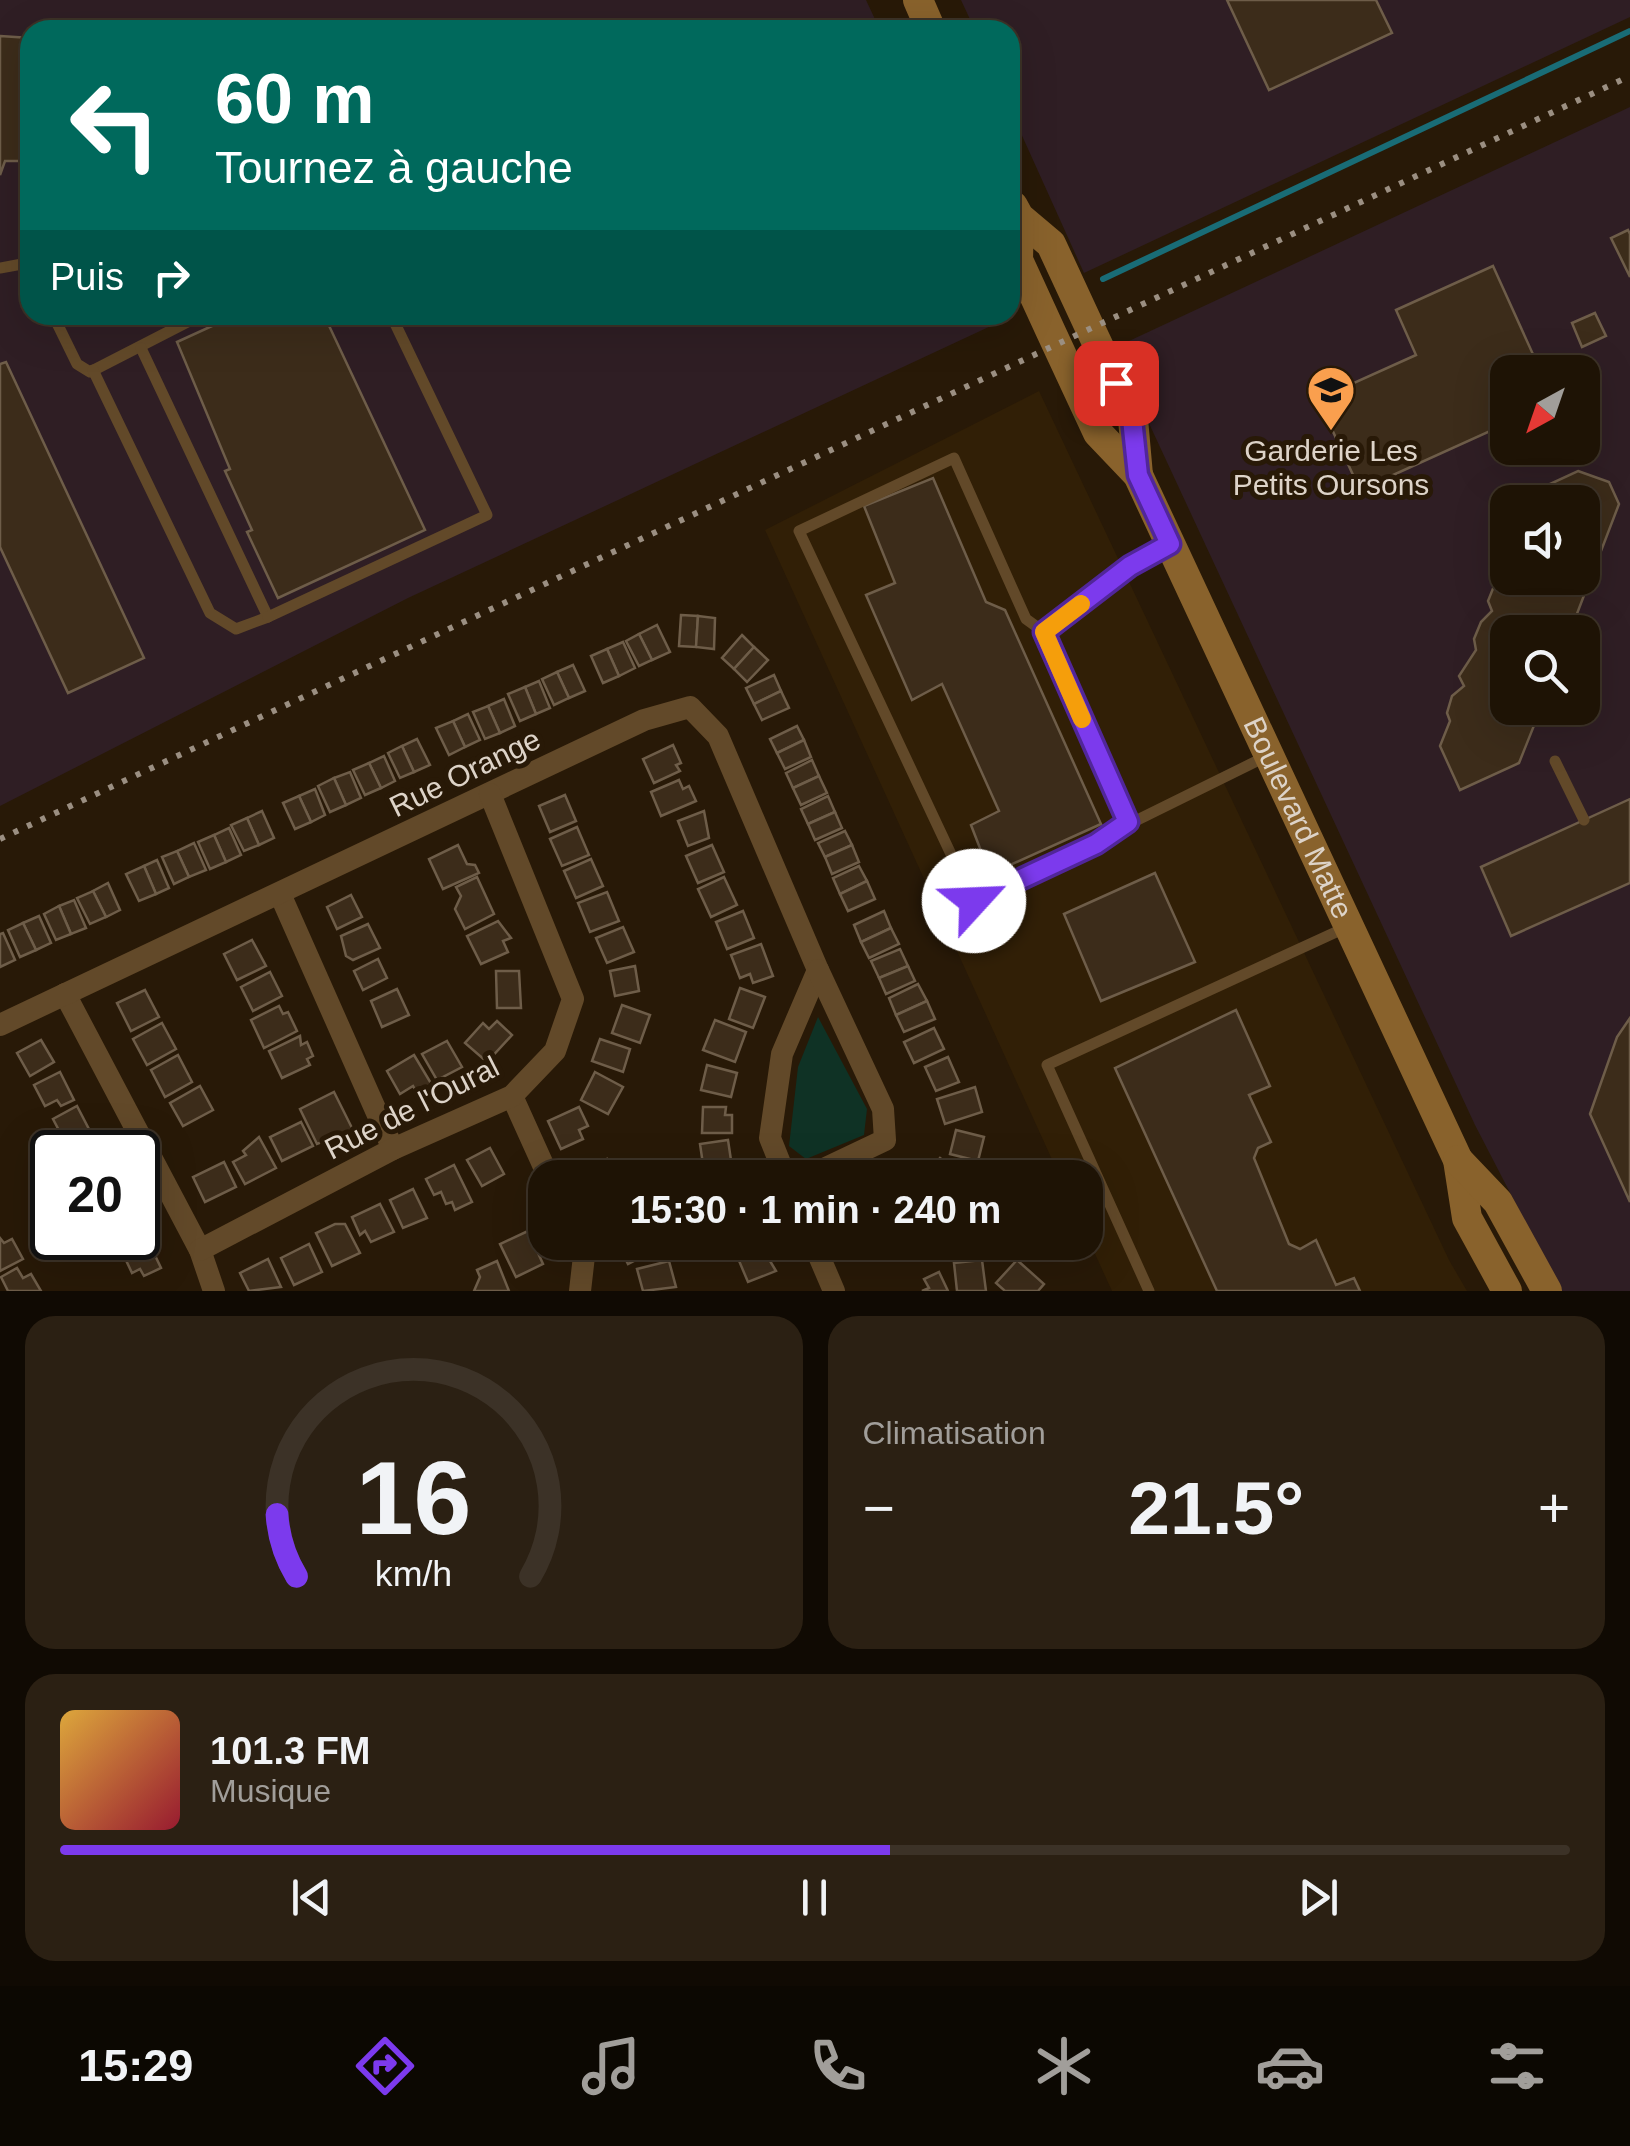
<!DOCTYPE html>
<html lang="fr">
<meta charset="utf-8">
<style>
body{margin:0;font-family:Helvetica,sans-serif;background:#2b2013;color:#f1f3f6;height:100vh;display:flex;flex-direction:column;font-size:38px;white-space:nowrap}
*{box-sizing:border-box;margin:0}
p{font-size:32px;color:#a19e9a}
.icon{flex:none;width:55px;height:55px;fill:none;stroke:currentColor;stroke-width:2;stroke-linecap:round;stroke-linejoin:round}
.map{position:relative;height:1291px;overflow:hidden}
.panel{display:flex;flex-direction:column;gap:25px;padding:25px;background:#100a03;flex:1}
.panel>*{flex:none}
.hud{position:absolute;left:20px;top:20px;width:1000px;height:305px;border-radius:30px;box-shadow:0 10px 40px #0002,0 0 0 2px #3c3227;background:#00695c;color:#fff;overflow:hidden}
.needle{width:65px;rotate:220deg}
.fabs{position:absolute;left:1490px;top:355px;display:grid;gap:20px}
.fabs a{display:grid;place-items:center;width:110px;height:110px;border-radius:20px;background:#1e1305;box-shadow:0 10px 40px #0002,0 0 0 2px #3c3227;font-size:50px}
.speed{position:absolute;left:30px;top:1130px;display:flex;gap:20px;font-size:50px;font-weight:700;text-align:center}
.speed>*{display:grid;place-content:center;width:130px;height:130px;border-radius:50%;background:#1e1305;box-shadow:0 10px 40px #0002,0 0 0 2px #3c3227;line-height:1}
.speed .limit{border:5px solid #111;border-radius:15px;background:#fff;color:#111}
.pin{position:absolute;display:grid;place-items:center;width:85px;height:85px;color:#fff;margin:-42px;border-radius:20px;box-shadow:0 5px 15px #0006}
.me{position:absolute;width:110px;margin:-55px;rotate:65deg;stroke-linejoin:round;filter:drop-shadow(0 0 8px #0008)}
.turn{display:flex;align-items:center;gap:35px;height:210px;padding:0 30px;font-size:45px}
.turn .icon{width:130px;height:130px;stroke-width:2.5}
.turn b{display:block;font-size:70px;line-height:85px}
.then{display:flex;align-items:center;height:95px;padding:0 30px;background:#0003;gap:20px;font-size:38px}
.big{font-size:75px;font-weight:700;line-height:1.1}
.panel .tile{flex:1;display:flex;flex-direction:column;justify-content:center;gap:15px;min-width:0;padding:0 35px;border-radius:30px;background:#2b2013}
.panel .dial{align-items:center;gap:0}
.dial svg{height:260px;overflow:visible;fill:none;stroke:#3c3227;stroke-width:7;stroke-linecap:round;text-anchor:middle}
.dial text{fill:#f1f3f6;stroke:none}
.song{display:flex;align-items:center;gap:30px}
.cover{width:120px;height:120px;border-radius:15px;background:linear-gradient(135deg,hsl(40 70% 55%),hsl(350 70% 35%))}
.played{height:10px;border-radius:5px;background:linear-gradient(90deg,#7c3aed 55%,#3c3227 55%)}
.keys{display:flex;justify-content:space-around;direction:ltr}
.heat{display:flex;justify-content:space-between;align-items:center;font-size:55px;direction:ltr}
.panel .tiles{flex:1;display:grid;gap:25px;grid-template-columns:1fr 1fr}
.tile:last-child{grid-column:span 2}
.trip{position:absolute;left:528px;top:1160px;width:575px;height:100px;border-radius:30px;background:#1e1305;box-shadow:0 10px 40px #0002,0 0 0 2px #3c3227;font-weight:700;line-height:100px;text-align:center}
.tab-bar{display:flex;height:160px;justify-content:space-around;align-items:center;background:#0c0802;color:#a19e9a}
.tab-bar .icon{width:70px;height:70px}
.tab-bar .current{color:#7c3aed}
.tab-bar b{font-size:45px;color:#f1f3f6}
.map>svg:first-child{display:block}
</style>
<div class="map">
<svg width="1630" height="1291" viewBox="0 0 1630 1291">
<rect width="100%" height="100%" fill="#281907"/>
<polygon fill="#311f06" points="1039,391 1449,1260 1467,1291 1112,1291 1085,1232 1085,1178 1060,1177 765,530"/>
<g fill="#2f1e24" fill-rule="evenodd">
<polygon points="0,0 866,0 880,30 30,30 30,315 1008,318 408,598 0,806"/>
<polygon points="961,0 1630,0 1630,17 1084,273 1010,109 1010,30 975,30"/>
<path d="M1630,107v1184h-69l-86,-166 -361,-777zM1508,372h74v76h-74zM1508,502h74v76h-74zM1508,632h74v76h-74z"/>
</g>
<polygon fill="#0f3225" points="818,1017 867,1109 864,1135 806,1159 789,1146 798,1067"/>
<g fill="none" stroke-linecap="round" stroke-linejoin="round">
<polyline stroke="#196c76" stroke-width="6" points="1103,279 1630,31"/>
</g>
<g fill="#3c2c1a" stroke="#6e5d49" stroke-width="2.5">
<polygon points="1227,0 1376,0 1392,33 1269,90"/>
<polygon points="0,36 30,38 30,131 24,130 21,161 5,161 0,175"/>
<polygon points="1628,230 1630,234 1630,277 1611,238"/>
<polygon points="1493,266 1541,372 1508,372 1508,423 1360,490 1318,399 1416,355 1396,310"/>
<polygon points="1595,313 1606,336 1582,347 1572,323"/>
<polygon points="236,315 324,315 425,530 278,598 247,532 252,530 225,471 230,469 177,342"/>
<polygon points="6,362 144,658 68,693 0,547 0,364"/>
<polygon points="1578,471 1609,482 1619,504 1570,632 1508,632 1508,708 1541,708 1519,763 1460,790 1440,746 1450,721 1447,713 1452,696 1464,686 1459,676 1476,650 1474,639 1481,622 1492,611 1488,601 1494,586 1501,582 1508,549 1508,578 1582,578 1582,502 1532,502 1537,490"/>
<polygon points="933,478 986,602 1005,610 1101,824 990,874 971,825 999,811 942,684 912,700 866,595 895,583 864,506"/>
<polygon points="681,615 698,616 696,647 679,646"/>
<polygon points="698,616 715,618 714,649 696,647"/>
<polygon points="657,625 670,652 652,660 639,634"/>
<polygon points="639,634 652,660 639,666 626,641"/>
<polygon points="742,635 754,647 734,669 722,658"/>
<polygon points="623,642 635,668 619,676 607,649"/>
<polygon points="754,647 768,660 747,682 734,669"/>
<polygon points="607,649 619,676 603,683 591,656"/>
<polygon points="573,665 585,691 569,698 557,672"/>
<polygon points="557,672 569,698 554,705 542,679"/>
<polygon points="774,675 781,691 754,704 746,688"/>
<polygon points="539,681 550,708 536,714 525,687"/>
<polygon points="525,687 536,714 520,721 508,694"/>
<polygon points="781,691 789,708 762,720 754,704"/>
<polygon points="504,699 515,726 500,733 488,706"/>
<polygon points="488,706 500,733 485,739 473,712"/>
<polygon points="468,714 480,740 465,747 453,721"/>
<polygon points="453,721 465,747 449,755 436,728"/>
<polygon points="797,726 804,740 777,753 770,739"/>
<polygon points="417,739 430,765 414,772 402,746"/>
<polygon points="804,740 811,757 785,769 777,753"/>
<polygon points="673,745 681,763 676,765 680,771 654,783 643,759"/>
<polygon points="402,746 414,772 400,778 388,753"/>
<polygon points="384,756 395,781 381,788 369,763"/>
<polygon points="812,760 819,776 793,788 786,773"/>
<polygon points="369,763 381,788 365,795 353,770"/>
<polygon points="350,772 361,798 346,805 334,778"/>
<polygon points="819,776 827,793 801,805 793,788"/>
<polygon points="334,778 346,805 330,812 318,786"/>
<polygon points="679,780 683,789 689,786 696,801 661,816 651,792"/>
<polygon points="315,789 325,815 311,822 299,796"/>
<polygon points="565,795 576,821 550,832 539,806"/>
<polygon points="299,796 311,822 295,829 283,803"/>
<polygon points="828,796 835,812 808,824 801,809"/>
<polygon points="1630,799 1630,883 1511,936 1481,867"/>
<polygon points="262,811 274,838 259,845 247,818"/>
<polygon points="704,811 709,838 688,846 678,821"/>
<polygon points="835,812 842,828 815,840 808,824"/>
<polygon points="247,818 259,845 244,851 231,825"/>
<polygon points="577,827 589,855 562,866 550,839"/>
<polygon points="229,828 241,855 226,862 214,835"/>
<polygon points="845,831 852,845 825,857 818,843"/>
<polygon points="214,835 226,862 210,869 198,842"/>
<polygon points="194,843 206,870 189,877 177,851"/>
<polygon points="458,845 467,864 475,865 479,873 443,889 429,859"/>
<polygon points="712,845 724,872 698,883 686,856"/>
<polygon points="852,845 859,862 832,874 825,857"/>
<polygon points="177,851 189,877 174,884 162,857"/>
<polygon points="591,859 603,886 576,898 564,871"/>
<polygon points="157,860 169,888 156,894 144,866"/>
<polygon points="144,866 156,894 139,901 126,874"/>
<polygon points="859,866 867,881 840,894 833,878"/>
<polygon points="1155,873 1195,962 1101,1001 1064,914"/>
<polygon points="477,877 494,914 465,929 455,909 461,896 456,887"/>
<polygon points="724,877 737,905 711,917 698,889"/>
<polygon points="867,881 875,899 848,911 840,894"/>
<polygon points="108,883 120,910 106,917 93,891"/>
<polygon points="93,891 106,917 90,924 77,898"/>
<polygon points="607,892 619,921 590,932 578,903"/>
<polygon points="351,895 362,917 337,929 327,907"/>
<polygon points="74,900 86,928 71,934 59,906"/>
<polygon points="59,906 71,934 56,940 44,914"/>
<polygon points="743,911 754,938 727,949 716,922"/>
<polygon points="884,911 891,928 861,942 854,925"/>
<polygon points="39,916 51,943 36,950 23,923"/>
<polygon points="498,921 511,938 503,941 508,952 481,964 467,936"/>
<polygon points="23,923 36,950 20,957 8,930"/>
<polygon points="368,924 380,948 353,960 346,956 341,936"/>
<polygon points="623,927 634,952 607,963 596,938"/>
<polygon points="891,928 899,944 869,958 861,942"/>
<polygon points="3,933 15,960 0,967 0,934"/>
<polygon points="252,940 266,966 237,980 224,954"/>
<polygon points="761,944 773,976 753,983 750,974 740,978 731,955"/>
<polygon points="900,949 908,966 879,978 871,961"/>
<polygon points="378,959 387,978 363,990 354,971"/>
<polygon points="635,966 639,991 615,996 610,971"/>
<polygon points="908,966 915,981 886,994 879,978"/>
<polygon points="496,971 519,971 521,1008 497,1008"/>
<polygon points="270,972 282,996 253,1011 241,987"/>
<polygon points="918,984 927,1001 896,1015 889,998"/>
<polygon points="740,988 765,997 753,1028 729,1019"/>
<polygon points="397,989 409,1015 382,1027 371,1001"/>
<polygon points="145,990 159,1017 131,1031 117,1003"/>
<polygon points="927,1001 935,1019 904,1032 896,1015"/>
<polygon points="622,1005 650,1015 640,1043 612,1033"/>
<polygon points="279,1006 283,1014 288,1012 297,1031 264,1048 251,1020"/>
<polygon points="1236,1010 1270,1086 1249,1095 1271,1142 1258,1148 1254,1158 1289,1244 1300,1249 1316,1240 1336,1285 1354,1278 1360,1291 1217,1291 1115,1068"/>
<polygon points="1630,1018 1630,1202 1590,1114 1617,1037"/>
<polygon points="715,1020 746,1032 735,1062 703,1050"/>
<polygon points="497,1021 512,1035 487,1062 465,1043 483,1023 489,1029"/>
<polygon points="162,1023 176,1049 147,1065 133,1039"/>
<polygon points="934,1028 944,1049 914,1063 904,1042"/>
<polygon points="300,1036 301,1045 307,1042 313,1056 307,1059 310,1065 282,1078 269,1051"/>
<polygon points="600,1039 630,1049 623,1072 592,1061"/>
<polygon points="41,1040 54,1062 30,1076 17,1053"/>
<polygon points="447,1041 462,1067 437,1080 422,1054"/>
<polygon points="178,1055 192,1082 165,1097 151,1070"/>
<polygon points="414,1055 432,1085 417,1093 413,1086 400,1094 387,1071"/>
<polygon points="948,1057 959,1082 936,1091 925,1067"/>
<polygon points="707,1065 737,1073 731,1097 701,1090"/>
<polygon points="60,1072 74,1100 61,1106 57,1100 45,1106 34,1085"/>
<polygon points="595,1072 623,1087 608,1114 581,1100"/>
<polygon points="200,1086 213,1110 183,1126 170,1103"/>
<polygon points="975,1087 982,1112 945,1124 937,1099"/>
<polygon points="334,1092 353,1130 317,1144 300,1109"/>
<polygon points="77,1106 92,1135 75,1143 70,1134 63,1138 53,1119"/>
<polygon points="579,1107 588,1126 579,1130 583,1139 561,1149 548,1121"/>
<polygon points="703,1107 726,1107 725,1115 732,1115 732,1133 702,1133"/>
<polygon points="301,1122 313,1146 282,1161 270,1137"/>
<polygon points="956,1130 984,1137 978,1161 950,1154"/>
<polygon points="259,1137 276,1168 245,1184 233,1162 246,1155 243,1151"/>
<polygon points="728,1140 732,1167 704,1171 700,1144"/>
<polygon points="490,1148 504,1174 482,1186 467,1160"/>
<polygon points="940,1158 964,1177 964,1178 926,1175"/>
<polygon points="607,1159 615,1178 586,1178 582,1170"/>
<polygon points="224,1162 236,1187 205,1202 193,1177"/>
<polygon points="454,1165 472,1202 455,1210 452,1202 446,1204 441,1192 434,1195 426,1179"/>
<polygon points="413,1189 427,1218 403,1228 390,1200"/>
<polygon points="380,1204 394,1232 371,1242 365,1231 360,1235 352,1217"/>
<polygon points="335,1224 345,1224 360,1253 332,1266 316,1233"/>
<polygon points="528,1231 543,1264 516,1277 500,1244"/>
<polygon points="138,1236 140,1239 115,1252 107,1238"/>
<polygon points="0,1238 4,1243 12,1239 23,1259 0,1271"/>
<polygon points="656,1242 659,1248 628,1264 619,1246"/>
<polygon points="149,1243 161,1268 144,1276 140,1269 132,1273 124,1256"/>
<polygon points="309,1244 322,1272 294,1285 281,1258"/>
<polygon points="761,1246 776,1271 748,1282 737,1256"/>
<polygon points="268,1259 281,1287 249,1291 240,1273"/>
<polygon points="982,1260 986,1291 957,1291 954,1263"/>
<polygon points="1017,1260 1044,1284 1038,1291 1005,1291 996,1283"/>
<polygon points="497,1261 509,1291 474,1291 480,1277 477,1270"/>
<polygon points="669,1261 676,1287 643,1291 637,1269"/>
<polygon points="17,1268 23,1278 31,1274 41,1291 8,1291 1,1277"/>
<polygon points="939,1272 948,1291 922,1291 929,1288 924,1279"/>
</g>
<g fill="none" stroke-linecap="round" stroke-linejoin="round">
<g stroke="#624929" stroke-width="11">
<polyline points="0,268 22,264 30,270"/>
<polyline points="53,315 77,364 90,372 201,315"/>
<polyline points="93,370 210,613 236,629 268,617 141,348"/>
<polyline points="268,617 487,515 391,315"/>
<polyline points="1044,632 1130,565 1167,546"/>
<polyline points="1582,657 1594,662"/>
<polyline points="1555,761 1584,820"/>
<polyline points="1127,822 1044,632 1026,619 954,458 799,531 973,901 1267,756"/>
<polyline points="1149,1291 1047,1065 1347,927"/>
</g>
<g stroke="#624929" stroke-width="22">
<polyline points="280,894 393,1149"/>
<polyline points="65,994 200,1250 214,1291"/>
<polyline points="0,1025 644,720 690,707 718,736 818,970 782,1054 770,1138 786,1178"/>
<polyline points="512,1096 549,1178"/>
<polyline points="805,1178 885,1140 883,1109 818,970"/>
<polyline points="578,1242 584,1256 580,1291"/>
<polyline points="813,1242 834,1291"/>
<polyline points="200,1250 393,1149 512,1096 555,1051 573,999 490,794"/>
</g>
<g stroke="#89622c" stroke-width="30">
<polyline points="918,0 931,30"/>
<polyline points="1013,206 1019,217 1051,244 1090,328 1133,419 1138,475"/>
<path id="s1" d="M1019,217l-1,43 33,72 47,101 40,42 320,685 9,58 40,73"/>
<polyline points="1458,1160 1498,1202 1547,1291"/>
</g>
<polyline stroke="#9b8f82" stroke-width="6" stroke-dasharray="5 10" stroke-linecap="butt" points="0,839 1630,76"/>
</g>
<g fill="none" stroke-linecap="round" stroke-linejoin="round">
<g stroke="#51269a" stroke-width="25">
<polyline id="route" points="974,901 1096,844 1128,822 1044,632 1130,566 1170,544 1138,475 1132,419 1116,383"/>
</g>
<use href="#route" stroke="#7c3aed" stroke-width="18"/>
<polyline stroke="#f59e0b" stroke-width="18" points="1081,604 1044,632 1082,719"/>
</g>
<defs>
<g id="school-pin" transform="scale(2.5)"><path d="M0 17L-7.5 6A9.5 9.5 0 1 1 7.5 6Z" fill="#fa9f4e" stroke="#281907"/><path d="M0-5L7-2L0 1L-7-2ZM-4 1L0 2.5L4 1V4Q0 6-4 4Z" fill="#111"/></g>
</defs>
<g fill-rule="evenodd">
<use href="#school-pin" x="1331" y="390"/>
</g>
<g text-anchor="middle" stroke-width="10" stroke-linejoin="round" paint-order="stroke">
<g font-size="30" fill="#ddd3c8" stroke="#281907">
<text x="1331" y="461">Garderie Les<tspan x="1331" dy="34">Petits Oursons</tspan></text>
</g>
<g font-size="30" fill="#ddd3c8" stroke="#281907">
<text transform="translate(465 773) rotate(-26)" y="10">Rue Orange</text>
<text dy="10" stroke="none"><textPath href="#s1" startOffset="670">Boulevard Matte</textPath></text>
<text transform="translate(412 1108) rotate(-27)" y="10">Rue de l'Oural</text>
</g>
</g>
</svg>
<div class="fabs">
<a><svg class="needle" viewBox="-14 -14 28 28"><path d="M0-13l5 13h-10z" fill="#e53935"/><path d="M0 13l5-13h-10z" fill="#a19e9a"/></svg></a>
<a><svg class="icon" aria-label="sound" viewBox="0 0 24 24"><path d="M4 9h4l5-4v14l-5-4H4zM17 9q2 3 0 6"/></svg></a>
<a><svg class="icon" aria-label="search" viewBox="0 0 24 24"><circle cx="10" cy="10" r="6"/><path d="M15 15l6 6"/></svg></a>
</div>
<div class="speed"><div class="limit">20</div></div>
<div class="pin" style="left:1116px;top:383px;background:#d93025"><svg class="icon" aria-label="arrive" viewBox="0 0 24 24"><path d="M6 21V4h12l-3 4 3 4H6"/></svg></div>
<svg class="me" style="left:974px;top:901px" viewBox="-20 -20 40 40"><circle r="19" fill="#fff"/><path d="M0-13L10 11 0 6-10 11z" fill="#7c3aed"/></svg>
<div class="trip">15:30 · 1 min · 240 m</div>
<div class="hud">
<div class="turn"><svg class="icon" aria-label="left" viewBox="0 0 24 24"><path d="M17 20v-9H6M10 6l-5 5 5 5"/></svg><div><b>60 m</b>Tournez à gauche</div></div>
<div class="then">Puis<svg class="icon" aria-label="right" viewBox="0 0 24 24"><path d="M7 20v-9h11M14 6l5 5-5 5"/></svg></div>
</div>
</div>
<section class="panel">
<div class="tiles">
<div class="tile dial"><svg viewBox="0 0 100 80">
<path d="M14 69A42 42 0 1 1 86 69"/>
<path d="M14 69A42 42 0 0 1 8 50" stroke="#7c3aed"/>
<text x="50" y="56" font-size="32" font-weight="700">16</text>
<text x="50" y="72" font-size="11">km/h</text>
</svg></div>
<div class="tile"><p>Climatisation</p>
<div class="heat"><a>−</a><b class="big">21.5°</b><a>+</a></div>
</div>
<div class="tile">
<div class="song"><i class="cover"></i><div><b>101.3 FM</b><p>Musique</p></div></div>
<div class="played"></div>
<div class="keys"><svg class="icon" aria-label="previous" viewBox="0 0 24 24"><path d="M18 5L8 12l10 7zM5 5v14"/></svg><svg class="icon" aria-label="pause" viewBox="0 0 24 24"><path d="M8 5v14M16 5v14"/></svg><svg class="icon" aria-label="next" viewBox="0 0 24 24"><path d="M6 5l10 7-10 7zM19 5v14"/></svg></div>
</div>
</div>
</section>
<nav class="tab-bar">
<b>15:29</b>
<svg class="icon current" aria-label="directions" viewBox="0 0 24 24"><path d="M12 3l9 9-9 9-9-9zM9 14v-3h6M13 9l2 2-2 2"/></svg>
<svg class="icon" aria-label="music" viewBox="0 0 24 24"><path d="M9 18V5l10-2v13"/><circle cx="6" cy="18" r="3"/><circle cx="16" cy="16" r="3"/></svg>
<svg class="icon" aria-label="phone" viewBox="0 0 24 24"><path d="M5 4h4l2 5-3 2q2 4 5 5l2-3 5 2v4C11 20 4 13 5 4z"/></svg>
<svg class="icon" aria-label="climate" viewBox="0 0 24 24"><path d="M12 3v18M4 7l16 10M4 17L20 7"/></svg>
<svg class="icon" aria-label="car" viewBox="0 0 24 24"><path d="M5 17H2v-5l4-1 3-4h7l3 4 3 1v5h-3M9 17h6M6 11h13"/><circle cx="7" cy="17" r="2"/><circle cx="17" cy="17" r="2"/></svg>
<svg class="icon" aria-label="filters" viewBox="0 0 24 24"><path d="M4 7h16M4 17h16"/><circle cx="9" cy="7" r="2"/><circle cx="15" cy="17" r="2"/></svg>
</nav>
